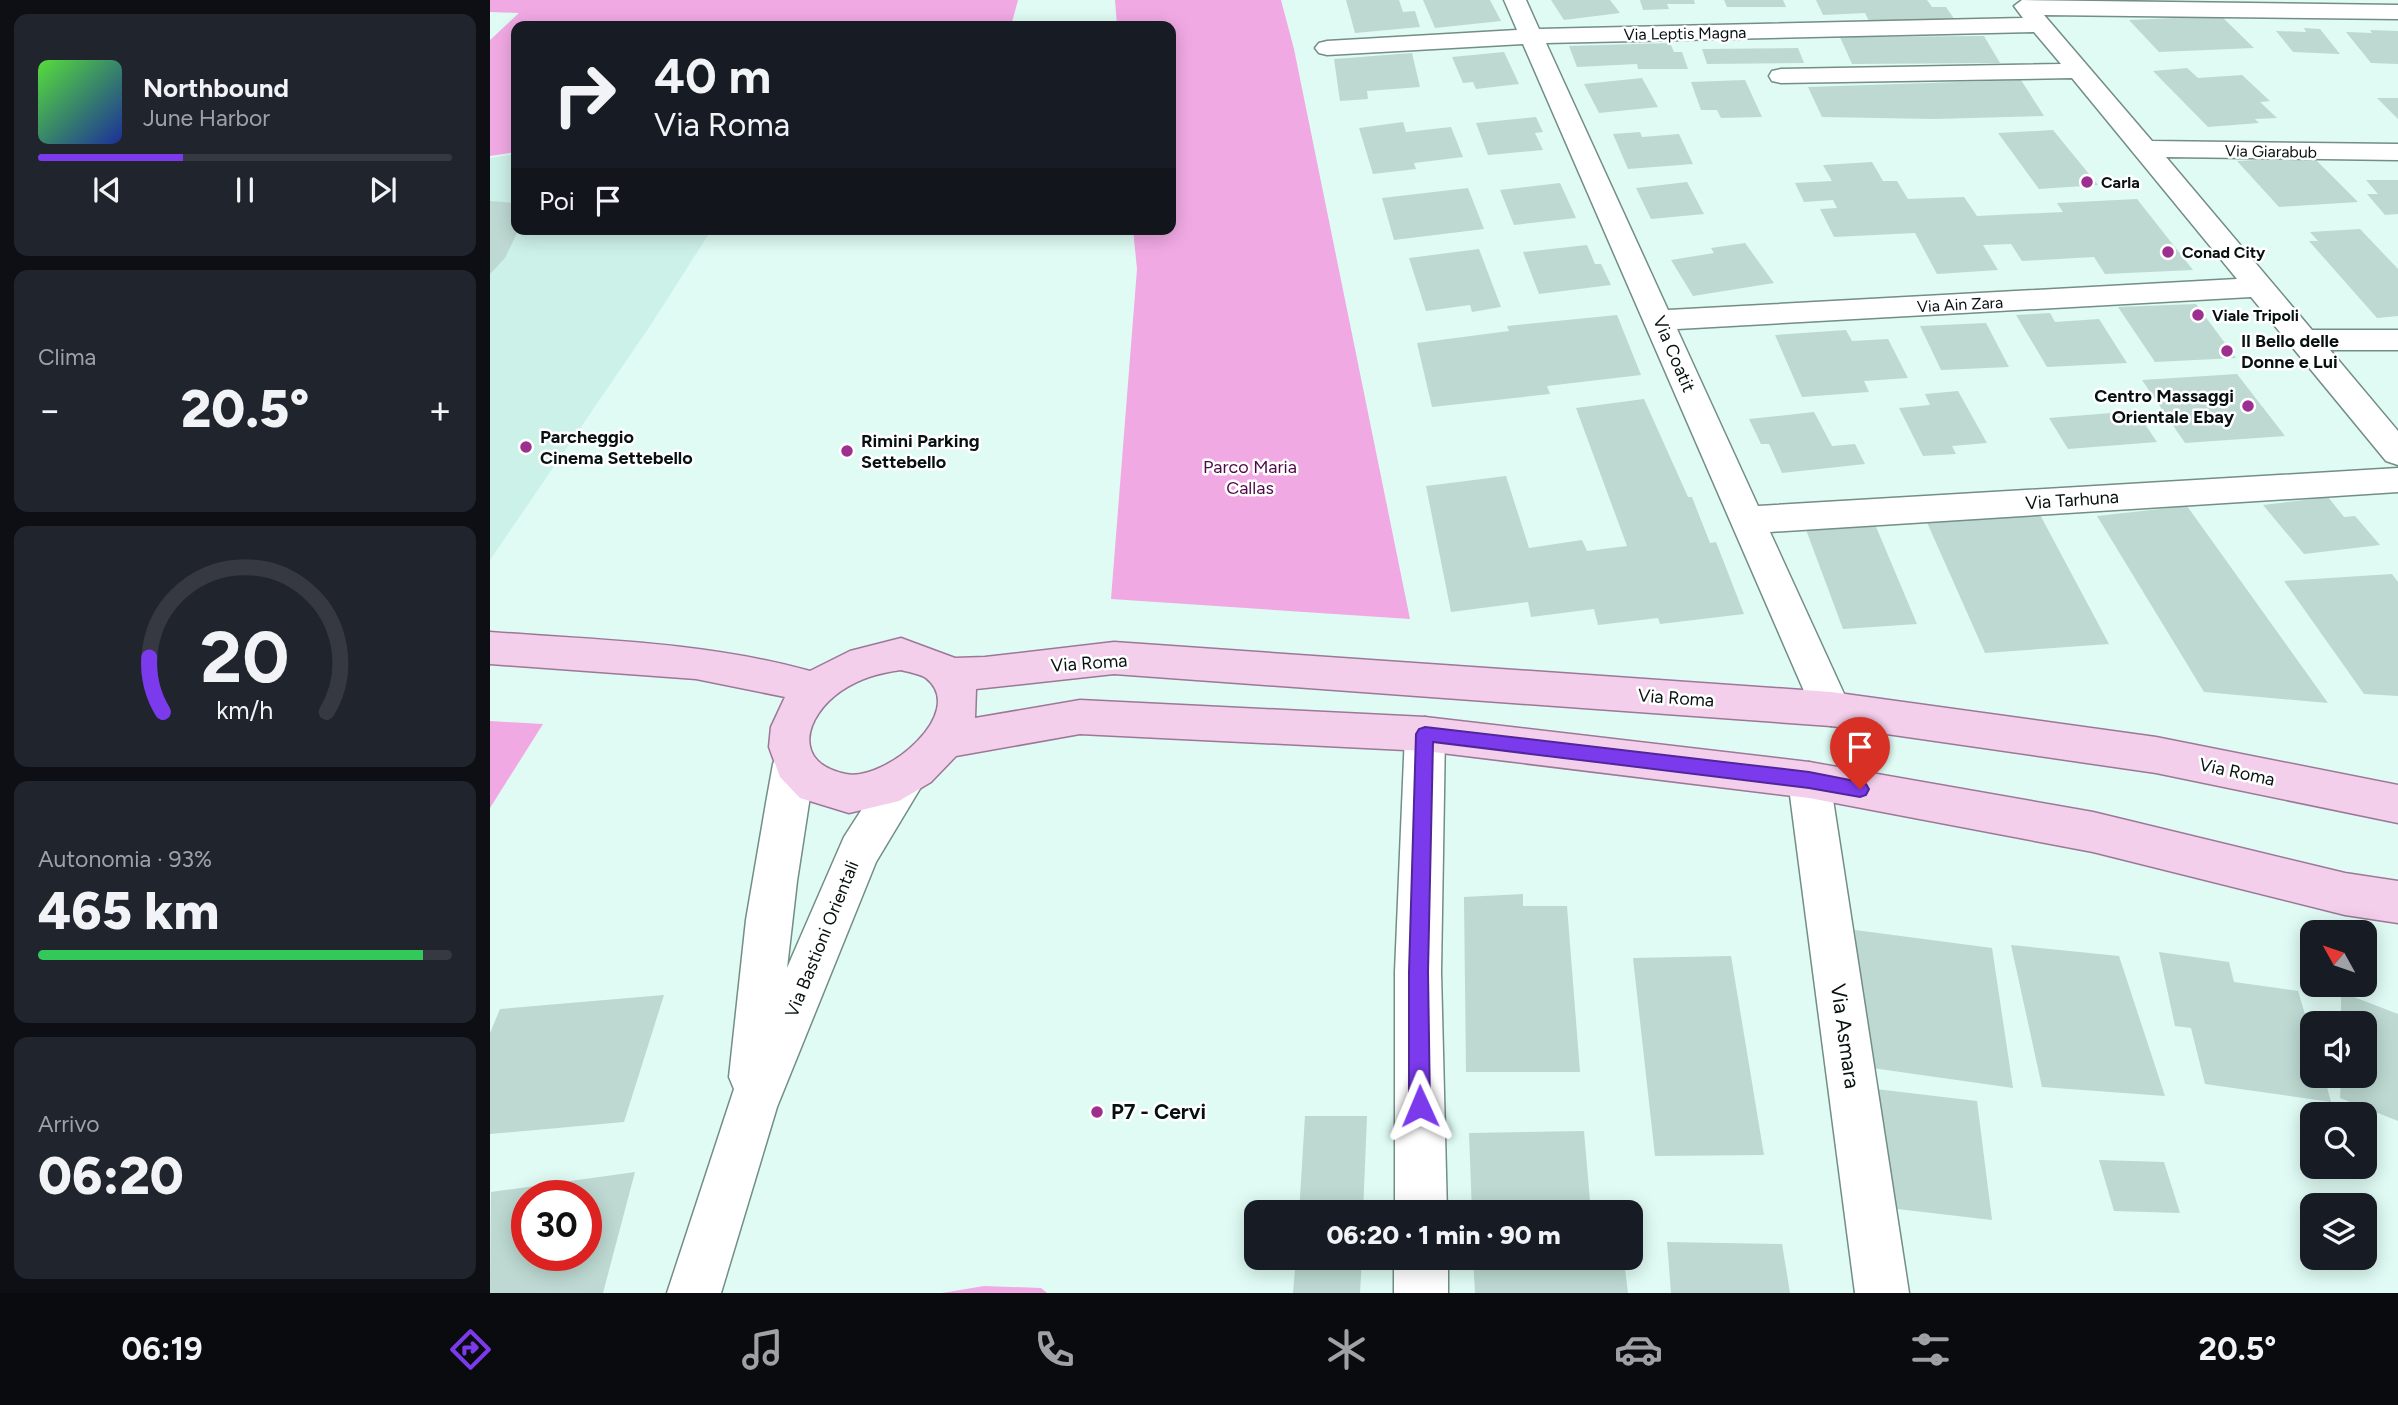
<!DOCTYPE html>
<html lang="it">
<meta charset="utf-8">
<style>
body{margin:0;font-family:Figtree,sans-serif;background:#20242c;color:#f1f3f6;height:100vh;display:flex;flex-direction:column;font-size:26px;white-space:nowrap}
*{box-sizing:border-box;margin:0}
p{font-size:23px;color:#9ea1a6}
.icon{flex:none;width:38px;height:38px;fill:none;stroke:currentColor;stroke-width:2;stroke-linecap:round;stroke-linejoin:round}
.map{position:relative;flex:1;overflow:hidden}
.details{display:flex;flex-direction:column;gap:14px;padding:14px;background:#0d0f14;width:490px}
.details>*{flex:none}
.hud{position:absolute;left:21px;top:21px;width:665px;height:214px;border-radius:14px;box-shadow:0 4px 18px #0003;background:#171b24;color:#f1f3f6;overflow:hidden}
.needle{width:46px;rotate:310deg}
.fabs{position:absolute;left:1810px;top:920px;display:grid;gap:14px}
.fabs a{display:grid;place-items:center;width:77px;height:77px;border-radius:14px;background:#171b24;box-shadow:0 4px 18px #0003;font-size:35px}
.speed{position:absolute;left:21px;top:1180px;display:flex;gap:14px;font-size:35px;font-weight:700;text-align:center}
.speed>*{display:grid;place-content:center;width:91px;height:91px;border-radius:50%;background:#171b24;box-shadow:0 4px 18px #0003;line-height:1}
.speed .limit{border:10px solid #d22;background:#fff;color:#111}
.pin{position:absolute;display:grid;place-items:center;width:60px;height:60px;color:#fff;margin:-72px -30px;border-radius:50% 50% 50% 0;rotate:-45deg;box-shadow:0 0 7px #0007}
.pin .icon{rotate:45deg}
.me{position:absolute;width:77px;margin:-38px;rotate:359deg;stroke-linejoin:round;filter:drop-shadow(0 0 5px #0008)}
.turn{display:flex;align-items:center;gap:24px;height:147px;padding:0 28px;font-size:32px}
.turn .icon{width:91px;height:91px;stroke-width:2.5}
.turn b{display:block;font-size:49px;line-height:60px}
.then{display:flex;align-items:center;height:66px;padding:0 28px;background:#0003;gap:14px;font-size:26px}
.big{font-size:52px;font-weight:800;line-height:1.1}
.details .tile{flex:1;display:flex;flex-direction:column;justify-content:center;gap:10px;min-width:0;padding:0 24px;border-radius:14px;background:#20242c}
.details .dial{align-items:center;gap:0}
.dial svg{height:182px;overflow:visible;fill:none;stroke:#363941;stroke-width:7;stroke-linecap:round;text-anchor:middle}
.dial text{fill:#f1f3f6;stroke:none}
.song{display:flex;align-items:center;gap:21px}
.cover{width:84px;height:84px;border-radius:10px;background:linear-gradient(135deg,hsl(110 70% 55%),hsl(230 70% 35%))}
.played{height:7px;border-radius:4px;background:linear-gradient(90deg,#7c3aed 35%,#363941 35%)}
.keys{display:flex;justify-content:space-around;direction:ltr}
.heat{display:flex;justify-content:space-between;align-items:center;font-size:38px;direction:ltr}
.charge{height:10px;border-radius:5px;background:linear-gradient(90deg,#34c759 93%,#363941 0)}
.trip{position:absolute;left:754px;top:1200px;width:399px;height:70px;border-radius:14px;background:#171b24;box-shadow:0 4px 18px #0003;font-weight:800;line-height:70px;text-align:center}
.tab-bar{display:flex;height:112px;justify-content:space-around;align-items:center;background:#090b0e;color:#9ea1a6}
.tab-bar .icon{width:49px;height:49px}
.tab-bar .active{color:#7c3aed}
.tab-bar b{font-size:32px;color:#f1f3f6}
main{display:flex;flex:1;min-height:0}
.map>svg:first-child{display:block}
</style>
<main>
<section class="details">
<div class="tile">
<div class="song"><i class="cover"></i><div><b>Northbound</b><p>June Harbor</p></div></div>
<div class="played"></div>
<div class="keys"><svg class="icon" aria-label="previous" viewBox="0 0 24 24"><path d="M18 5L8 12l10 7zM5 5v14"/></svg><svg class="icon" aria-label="pause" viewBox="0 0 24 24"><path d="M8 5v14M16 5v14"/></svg><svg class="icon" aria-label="next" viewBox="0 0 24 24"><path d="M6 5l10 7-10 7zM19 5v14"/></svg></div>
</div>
<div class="tile"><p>Clima</p>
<div class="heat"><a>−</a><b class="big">20.5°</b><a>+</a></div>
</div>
<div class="tile dial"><svg viewBox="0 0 100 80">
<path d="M14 69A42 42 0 1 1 86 69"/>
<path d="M14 69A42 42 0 0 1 8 45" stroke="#7c3aed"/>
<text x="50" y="56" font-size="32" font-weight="700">20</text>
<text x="50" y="72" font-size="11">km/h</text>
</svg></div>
<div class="tile"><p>Autonomia · 93%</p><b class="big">465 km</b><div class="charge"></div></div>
<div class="tile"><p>Arrivo</p><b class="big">06:20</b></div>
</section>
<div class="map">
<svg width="1908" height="1293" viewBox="0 0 1908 1293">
<rect width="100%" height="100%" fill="#dffbf4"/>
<polygon fill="#ccf1e9" points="26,154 26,229 222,229 160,326 0,560 0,158"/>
<g fill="#f1a9e4">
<polygon points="0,0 528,0 521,26 26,26 26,152 0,156 0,40 29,13 0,12"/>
<polygon points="625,0 791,0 804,49 920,619 621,599 647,269 643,229 681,229 681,26 627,26"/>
<polygon points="0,721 53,724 0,808"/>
<polygon points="494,1286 551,1288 557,1293 452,1293"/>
</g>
<g fill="#bdd9d2" fill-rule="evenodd">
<polygon points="856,0 909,0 913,12 925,11 930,27 865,33"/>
<polygon points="933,0 1000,0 1011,21 945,28"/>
<polygon points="1061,0 1120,0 1130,13 1074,20"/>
<polygon points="1150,0 1204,0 1205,4 1177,4 1179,9 1153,10"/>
<polygon points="1234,0 1293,0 1296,7 1237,7"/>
<polygon points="1326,0 1437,0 1442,7 1456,7 1467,23 1381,25 1375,13 1333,15"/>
<polygon points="1731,16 1764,48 1669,52 1639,20"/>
<polygon points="1814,28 1830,29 1850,54 1803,52 1786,31 1816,32"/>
<polygon points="1880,30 1908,31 1908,64 1881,63 1856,32 1882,33"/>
<polygon points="1494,36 1510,63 1362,64 1350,37"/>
<polygon points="1180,43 1184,52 1192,52 1198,69 1148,69 1147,64 1087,67 1079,46"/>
<polygon points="1308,48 1314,63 1217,64 1212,49"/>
<polygon points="1014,52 1029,84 986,89 983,82 973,83 962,57"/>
<polygon points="922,53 930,87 877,91 878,99 850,101 844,59"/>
<polygon points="1697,68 1708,78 1752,75 1780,101 1770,102 1787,118 1765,119 1769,123 1718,127 1663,71"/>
<polygon points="1152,78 1168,107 1109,113 1094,84"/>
<polygon points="1255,80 1272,117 1231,118 1227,110 1211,110 1201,82"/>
<polygon points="1531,80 1554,116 1444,119 1332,117 1318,87"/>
<polygon points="1887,98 1908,98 1908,119"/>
<polygon points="1046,117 1053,132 1045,133 1053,150 998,155 986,123"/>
<polygon points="913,122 916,132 961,127 973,157 924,163 926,169 883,174 869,128"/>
<polygon points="1563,130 1608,185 1549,189 1508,133"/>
<polygon points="1150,132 1152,137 1189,134 1203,164 1138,169 1123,134"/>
<polygon points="1823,157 1868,202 1789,207 1747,161"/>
<polygon points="1382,162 1393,181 1407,181 1418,199 1474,197 1487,216 1573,212 1567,203 1647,199 1703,270 1615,274 1604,257 1532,261 1521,244 1493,245 1508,270 1447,274 1425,233 1344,237 1330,209 1347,208 1343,200 1314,202 1305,183 1342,181 1333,165"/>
<polygon points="1876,180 1908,180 1908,214 1895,215 1877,194 1888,194"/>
<polygon points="1197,182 1214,214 1161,219 1146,188"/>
<polygon points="1070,183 1086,218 1024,225 1010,190"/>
<polygon points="978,188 994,229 904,240 892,198"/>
<polygon points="0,201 26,203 26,229 29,229 15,258 0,274"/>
<polygon points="1870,229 1908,269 1908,316 1887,318 1819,241 1828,241 1820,232"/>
<polygon points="1255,243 1284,283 1203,296 1181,260 1224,253 1221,248"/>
<polygon points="1097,245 1105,264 1111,264 1121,285 1049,294 1033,252"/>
<polygon points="989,249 1011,307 982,312 980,305 936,311 919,258"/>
<polygon points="1706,304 1746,358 1665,362 1628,307"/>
<polygon points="1560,313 1565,322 1609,319 1637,363 1557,367 1526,315"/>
<polygon points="1127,315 1151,375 1057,386 1060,394 942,407 927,343 1019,331 1017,326"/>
<polygon points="1496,323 1519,367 1451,370 1430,326"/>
<polygon points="1356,330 1362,341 1398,339 1418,378 1374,381 1379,392 1312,397 1285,335"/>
<polygon points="1747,374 1795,436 1695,443 1652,380"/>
<polygon points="1468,391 1497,443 1462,446 1466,454 1433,456 1409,408 1440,405 1435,394"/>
<polygon points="1154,399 1198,497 1202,497 1220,543 1226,542 1254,614 1170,624 1168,618 1108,625 1104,609 1041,617 1038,602 961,612 936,486 1016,476 1039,548 1092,540 1097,551 1137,546 1086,408"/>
<polygon points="1646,411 1667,442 1578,449 1559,418"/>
<polygon points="1324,412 1342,446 1365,444 1375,464 1292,473 1279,444 1271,444 1259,419"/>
<polygon points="1838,497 1854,517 1865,516 1890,545 1814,554 1773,505"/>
<polygon points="1697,506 1838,703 1714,692 1607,516"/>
<polygon points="1548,511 1619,644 1495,653 1435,518"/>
<polygon points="1384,522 1427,624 1353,629 1315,527"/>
<polygon points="1902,574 1908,582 1908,696 1874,694 1794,581"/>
<polygon points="1033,894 1033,906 1077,906 1090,1072 976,1072 974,897"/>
<polygon points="1365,930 1502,948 1523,1088 1375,1067"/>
<polygon points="1521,945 1629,956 1675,1096 1552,1087"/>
<polygon points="1669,952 1739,962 1744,982 1808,991 1822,1037 1822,1076 1834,1076 1841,1102 1715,1084 1701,1028 1685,1026"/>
<polygon points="1241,956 1274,1155 1165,1156 1143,958"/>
<polygon points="1851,992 1908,1014 1908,1121 1850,1098 1851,1076 1874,1076 1874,1024 1851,1024"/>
<polygon points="174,995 134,1122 0,1134 0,1033 10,1009"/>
<polygon points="1377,1088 1487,1101 1502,1220 1390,1207"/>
<polygon points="815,1116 877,1116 873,1213 809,1213"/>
<polygon points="1094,1131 1101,1213 982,1213 979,1133"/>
<polygon points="1609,1160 1674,1162 1690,1213 1624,1211"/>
<path d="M145,1172l-32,121h-113l1,-101zM37,1195h59v60h-59z"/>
<polygon points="1177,1242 1292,1244 1300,1293 1181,1293"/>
<polygon points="806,1258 872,1258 870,1293 803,1293"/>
<polygon points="983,1258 1105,1258 1106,1269 1135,1269 1138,1293 985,1293"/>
</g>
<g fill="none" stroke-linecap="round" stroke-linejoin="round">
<g stroke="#738d87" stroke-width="3">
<g id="minor">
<path d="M1014,0h22l13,29 484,-11 -9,-12 8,-6 376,5v14l-354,-4 108,126 246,3v16l-232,-3 146,173h86v20h-68l68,81v34l-12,-4 -135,-164 -574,32 81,177 640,-38v24l-628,40 81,177 -6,12 -14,5 -14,-5 -294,-677 -196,11 -8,-2 -4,-5 4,-5 8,-2 190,-11zM1544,32l27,32 -280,5 -9,2 -3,5 3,5 9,2 291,-5 165,201 -569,31 -122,-267z"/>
<polygon points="935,717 949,722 955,734 951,972 957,1213 905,1213 905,972 915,734 921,722"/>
<polygon points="304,746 319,751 325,764 307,881 297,968 354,837 401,764 416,759 431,764 437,777 386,862 287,1107 231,1293 177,1293 244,1089 239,1077 256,920 276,803 283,764 289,751"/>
<polygon points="1319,762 1334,767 1340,780 1419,1293 1365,1293 1298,780 1304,767"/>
<rect x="904" y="1258" width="54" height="35"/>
</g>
</g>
<g stroke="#9b7897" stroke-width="3">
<path id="major" d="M0,632c107,8 215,10 320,39l40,-20 51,-13 54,20 30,-1 129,-15 717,50 325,45 242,48v38l-242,-50 -325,-47 -717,-52 -138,15 -1,29 105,-18 345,17 384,45 284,50 252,61 53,8v42l-53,-8 -252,-63 -284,-54 -384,-47 -345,-17 -124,22 -25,26 -32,19 -50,12 -49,-15 -20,-21 -11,-30 2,-20 14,-30 -89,-18 -206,-15zM411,670c7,2 19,4 25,8 43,34 -41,104 -80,96 -55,-11 -41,-58 -5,-83 19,-13 38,-18 60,-21z"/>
</g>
<use href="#minor" fill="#fff" fill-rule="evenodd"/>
<use href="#major" fill="#f3cfec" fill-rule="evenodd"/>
</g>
<polygon fill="#7c3aed" stroke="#51269a" stroke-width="2" points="935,727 1319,772 1370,782 1376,784 1379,789 1376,795 1370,797 1319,788 943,742 938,972 940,1106 937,1113 930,1116 922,1113 919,1106 919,972 926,734 929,729"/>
<g fill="#9d2f8f" stroke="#fff" stroke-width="2.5">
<circle cx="1597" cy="182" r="7"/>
<circle cx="1678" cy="252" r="7"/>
<circle cx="1708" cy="315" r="7"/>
<circle cx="1737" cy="351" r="7"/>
<circle cx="1758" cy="406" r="7"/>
<circle cx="36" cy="447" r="7"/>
<circle cx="357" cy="451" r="7"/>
<circle cx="607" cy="1112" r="7"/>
</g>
<g text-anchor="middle" stroke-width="5" stroke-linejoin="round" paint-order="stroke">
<g font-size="16" fill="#07110f" stroke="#fff">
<text transform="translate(1195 33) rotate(-1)" y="6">Via Leptis Magna</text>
<text transform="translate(1781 151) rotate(1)" y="6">Via Giarabub</text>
<text transform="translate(1470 304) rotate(-3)" y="6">Via Ain Zara</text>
</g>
<g font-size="16" font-weight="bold" fill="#07110f" stroke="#fff" text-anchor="start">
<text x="1611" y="188">Carla</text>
<text x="1692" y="258">Conad City</text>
<text x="1722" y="321">Viale Tripoli</text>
</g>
<g font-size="18" font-weight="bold" fill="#07110f" stroke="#fff" text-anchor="start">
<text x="1751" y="347">Il Bello delle<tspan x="1751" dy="21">Donne e Lui</tspan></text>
<text x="1744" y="402" text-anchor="end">Centro Massaggi<tspan x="1744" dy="21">Orientale Ebay</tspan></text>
<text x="50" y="443">Parcheggio<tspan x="50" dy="21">Cinema Settebello</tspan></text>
<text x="371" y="447">Rimini Parking<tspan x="371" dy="21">Settebello</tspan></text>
</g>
<g font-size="18" fill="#07110f" stroke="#fff">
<text transform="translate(1184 354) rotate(67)" y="6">Via Coatit</text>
<text transform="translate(1582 500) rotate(-4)" y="6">Via Tarhuna</text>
<text transform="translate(599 663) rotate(-4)" y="6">Via Roma</text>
<text transform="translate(1186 698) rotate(4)" y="6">Via Roma</text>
<text transform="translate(1747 772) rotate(12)" y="6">Via Roma</text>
<text transform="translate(332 939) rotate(-68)" y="6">Via Bastioni Orientali</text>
</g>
<g font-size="18" fill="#500948" stroke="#fff">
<text x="760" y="473">Parco Maria<tspan x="760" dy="21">Callas</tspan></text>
</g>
<g font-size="21" fill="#07110f" stroke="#fff">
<text transform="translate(1355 1036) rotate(82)" y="7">Via Asmara</text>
</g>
<g font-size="21" font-weight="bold" fill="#07110f" stroke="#fff" text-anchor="start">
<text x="621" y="1119">P7 - Cervi</text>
</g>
</g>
</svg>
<div class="fabs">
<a><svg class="needle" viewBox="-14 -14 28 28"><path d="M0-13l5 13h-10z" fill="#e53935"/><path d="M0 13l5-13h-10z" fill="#9ea1a6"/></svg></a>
<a><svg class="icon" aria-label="sound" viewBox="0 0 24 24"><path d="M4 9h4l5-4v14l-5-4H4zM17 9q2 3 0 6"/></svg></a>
<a><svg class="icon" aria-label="search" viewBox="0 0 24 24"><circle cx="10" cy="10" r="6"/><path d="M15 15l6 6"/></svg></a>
<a><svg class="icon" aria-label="layers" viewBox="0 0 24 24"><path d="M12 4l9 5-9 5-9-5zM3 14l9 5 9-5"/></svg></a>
</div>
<div class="speed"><div class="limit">30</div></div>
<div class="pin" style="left:1370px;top:789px;background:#d93025"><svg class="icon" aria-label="arrive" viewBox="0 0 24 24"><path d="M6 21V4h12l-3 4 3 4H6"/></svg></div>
<svg class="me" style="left:930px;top:1106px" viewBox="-20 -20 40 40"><path d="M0-17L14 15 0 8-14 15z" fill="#7c3aed" stroke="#fff" stroke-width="4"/></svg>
<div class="trip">06:20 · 1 min · 90 m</div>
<div class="hud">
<div class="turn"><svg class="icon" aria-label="right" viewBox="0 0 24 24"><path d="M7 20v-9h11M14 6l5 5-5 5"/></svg><div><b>40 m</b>Via Roma</div></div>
<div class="then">Poi<svg class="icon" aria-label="arrive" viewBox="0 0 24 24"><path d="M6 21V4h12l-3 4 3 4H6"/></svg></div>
</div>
</div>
</main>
<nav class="tab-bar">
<b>06:19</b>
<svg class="icon active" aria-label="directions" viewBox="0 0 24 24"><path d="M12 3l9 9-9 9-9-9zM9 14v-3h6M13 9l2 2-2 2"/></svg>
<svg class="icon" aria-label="music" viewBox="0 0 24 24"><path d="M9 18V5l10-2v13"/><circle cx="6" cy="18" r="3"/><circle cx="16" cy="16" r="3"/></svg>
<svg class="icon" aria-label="phone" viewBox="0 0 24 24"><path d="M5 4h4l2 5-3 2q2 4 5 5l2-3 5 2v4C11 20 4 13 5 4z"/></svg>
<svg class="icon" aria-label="climate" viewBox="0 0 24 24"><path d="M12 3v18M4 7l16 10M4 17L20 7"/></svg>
<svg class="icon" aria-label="car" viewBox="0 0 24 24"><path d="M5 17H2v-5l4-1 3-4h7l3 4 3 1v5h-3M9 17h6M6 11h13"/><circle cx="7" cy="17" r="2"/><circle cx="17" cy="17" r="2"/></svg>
<svg class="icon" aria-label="filters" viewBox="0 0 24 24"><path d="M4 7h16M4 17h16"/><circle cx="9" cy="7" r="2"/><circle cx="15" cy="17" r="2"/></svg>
<b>20.5°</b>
</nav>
